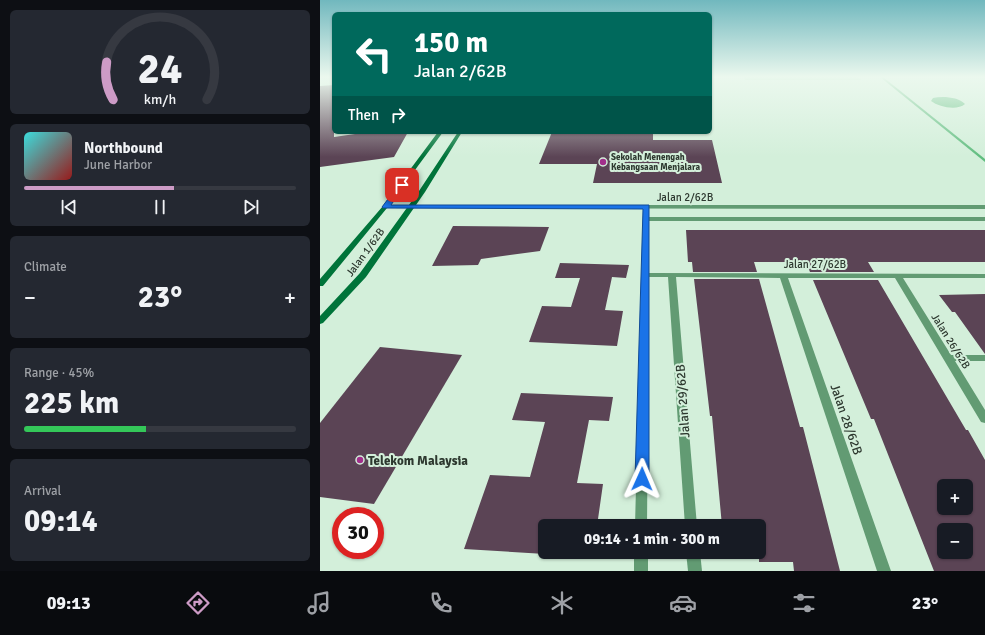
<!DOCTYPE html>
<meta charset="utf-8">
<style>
body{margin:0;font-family:Signika,sans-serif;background:#242831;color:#f1f3f6;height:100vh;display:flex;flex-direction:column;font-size:15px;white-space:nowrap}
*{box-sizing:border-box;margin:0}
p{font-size:13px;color:#9ea1a6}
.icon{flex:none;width:22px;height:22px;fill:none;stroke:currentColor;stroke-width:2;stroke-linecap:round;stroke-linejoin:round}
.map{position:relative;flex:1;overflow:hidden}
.sheet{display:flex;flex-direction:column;gap:10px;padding:10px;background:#0d0f14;width:320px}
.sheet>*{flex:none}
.top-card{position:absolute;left:12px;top:12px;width:380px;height:122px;border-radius:6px;box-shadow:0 1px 3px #0004;background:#00695c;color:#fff;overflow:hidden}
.buttons{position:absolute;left:617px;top:479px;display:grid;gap:8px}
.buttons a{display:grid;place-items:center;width:36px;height:36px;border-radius:6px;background:#171b24;box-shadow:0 1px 3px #0004;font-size:20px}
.speed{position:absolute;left:12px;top:507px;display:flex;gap:8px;font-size:20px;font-weight:700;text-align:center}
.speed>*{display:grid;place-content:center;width:52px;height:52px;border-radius:50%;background:#171b24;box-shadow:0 1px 3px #0004;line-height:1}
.speed .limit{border:6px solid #d22;background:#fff;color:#111}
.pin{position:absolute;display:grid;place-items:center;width:34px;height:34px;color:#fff;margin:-17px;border-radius:8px;box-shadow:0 2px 6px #0006}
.me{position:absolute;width:44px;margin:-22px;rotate:1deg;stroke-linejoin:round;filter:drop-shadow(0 0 3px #0008)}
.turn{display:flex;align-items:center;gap:14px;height:84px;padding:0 16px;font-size:18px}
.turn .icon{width:52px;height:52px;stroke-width:2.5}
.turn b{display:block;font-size:28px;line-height:34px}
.then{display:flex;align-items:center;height:38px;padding:0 16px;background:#0003;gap:8px;font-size:15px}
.big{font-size:30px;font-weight:700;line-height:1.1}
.sheet .widget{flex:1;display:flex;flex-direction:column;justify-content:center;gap:6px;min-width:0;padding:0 14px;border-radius:6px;background:#242831}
.sheet .dial{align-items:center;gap:0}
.dial svg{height:104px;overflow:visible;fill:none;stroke:#363941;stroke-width:7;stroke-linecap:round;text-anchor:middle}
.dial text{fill:#f1f3f6;stroke:none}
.song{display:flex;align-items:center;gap:12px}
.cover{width:48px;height:48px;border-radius:6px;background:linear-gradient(135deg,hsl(180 70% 55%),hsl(0 70% 35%))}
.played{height:4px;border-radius:2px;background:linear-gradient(90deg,#cd9bc6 55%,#363941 55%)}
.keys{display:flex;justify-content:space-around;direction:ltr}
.heat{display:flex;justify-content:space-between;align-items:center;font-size:22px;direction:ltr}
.charge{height:6px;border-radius:3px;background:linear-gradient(90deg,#34c759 45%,#363941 0)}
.trip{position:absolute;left:218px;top:519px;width:228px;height:40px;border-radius:6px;background:#171b24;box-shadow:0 1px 3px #0004;font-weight:700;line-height:40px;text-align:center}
.tab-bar{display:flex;height:64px;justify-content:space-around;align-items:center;background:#090b0e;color:#9ea1a6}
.tab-bar .icon{width:28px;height:28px}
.tab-bar .on{color:#cd9bc6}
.tab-bar b{font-size:18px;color:#f1f3f6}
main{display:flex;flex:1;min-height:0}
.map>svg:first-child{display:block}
</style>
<main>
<section class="sheet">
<div class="widget dial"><svg viewBox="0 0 100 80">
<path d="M14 69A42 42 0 1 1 86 69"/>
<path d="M14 69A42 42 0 0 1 9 40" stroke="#cd9bc6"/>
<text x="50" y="56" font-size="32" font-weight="700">24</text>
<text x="50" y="72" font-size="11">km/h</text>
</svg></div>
<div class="widget">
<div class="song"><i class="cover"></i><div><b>Northbound</b><p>June Harbor</p></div></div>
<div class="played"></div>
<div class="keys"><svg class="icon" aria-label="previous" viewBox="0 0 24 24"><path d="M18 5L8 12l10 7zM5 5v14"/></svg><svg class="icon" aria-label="pause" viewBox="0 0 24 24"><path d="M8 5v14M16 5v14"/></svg><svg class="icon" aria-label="next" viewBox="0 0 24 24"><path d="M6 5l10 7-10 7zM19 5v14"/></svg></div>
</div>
<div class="widget"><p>Climate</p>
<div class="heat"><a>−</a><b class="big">23°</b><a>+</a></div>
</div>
<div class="widget"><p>Range · 45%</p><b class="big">225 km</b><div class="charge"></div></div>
<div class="widget"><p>Arrival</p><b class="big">09:14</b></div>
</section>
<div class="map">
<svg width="665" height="571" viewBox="0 0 665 571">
<rect width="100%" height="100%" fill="#d3efda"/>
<polygon fill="#89ce9d" points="424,77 538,77 541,80 425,80"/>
<path fill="#60bd7f" d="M613,98c10,-2 25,-1 32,6 -8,7 -26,3 -34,-3z"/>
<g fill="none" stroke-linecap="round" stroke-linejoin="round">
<polygon fill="#60bd7f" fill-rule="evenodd" points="560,77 563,77 665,159 665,162"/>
</g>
<g fill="#5b4455" fill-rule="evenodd">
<polygon points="14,85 14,137 49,132 88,132 74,157 0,167 0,86"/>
<polygon points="232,132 333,132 333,140 392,140 402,183 273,183 277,164 219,164"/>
<polygon points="133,226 229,227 220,251 161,259 158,265 112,266"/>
<polygon points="366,230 665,230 665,262 548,262 554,272 490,272 486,262 434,262 437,272 373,272 372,262 368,262"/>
<polygon points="240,263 309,265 306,278 292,277 285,310 303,311 297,346 209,342 222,306 251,307 260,278 235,278"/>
<polygon points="374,279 439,279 480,427 483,427 520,571 474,571 473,562 439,562 439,526 402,526 392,416 390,416"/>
<path d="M493,280h65l88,150h2l17,30v111h-51l-60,-152h-3zM624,486h22v22h-22zM624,530h22v22h-22z"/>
<polygon points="665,294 665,354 635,312 632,312 619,295"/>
<polygon points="60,347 142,355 54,504 0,497 0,423"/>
<polygon points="201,393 293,397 289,421 269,420 257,483 283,484 277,526 225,526 225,554 144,549 170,475 210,477 225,422 192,420"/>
</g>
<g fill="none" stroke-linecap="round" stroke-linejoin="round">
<g fill="#629b73" fill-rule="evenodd">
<polygon points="65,205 665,205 665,209 63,208 62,207"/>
<polygon points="326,213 328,214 329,217 665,217 665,221 329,221 329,273 665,274 665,278 583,278 631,355 665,355 665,361 635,361 665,410 665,423 661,422 575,278 468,278 571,571 557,571 460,278 356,277 377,526 365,526 348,277 329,277 327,526 315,526 323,215"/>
<rect x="314" y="552" width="14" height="19"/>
<polygon points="366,552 380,552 382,571 368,571"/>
</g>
<g fill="#00743a" fill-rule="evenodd">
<polygon points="118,132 123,132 67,208 3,286 0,286 0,279 63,206"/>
<polygon points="138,132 142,132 105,192 46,277 3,323 0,324 0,316 40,273 99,191"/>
</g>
</g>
<linearGradient id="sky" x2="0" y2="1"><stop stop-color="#71b8be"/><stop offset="0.49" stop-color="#ebf8ee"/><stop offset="1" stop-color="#ebf8ee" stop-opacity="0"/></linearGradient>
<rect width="665" height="157" fill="url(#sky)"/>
<polygon fill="#1a73e8" stroke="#114b97" points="80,183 85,185 71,205 329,205 329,479 327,483 322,485 317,483 315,479 323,209 63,208 62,207"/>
<g fill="#a22f8b" stroke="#d3efda" stroke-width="1.5">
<circle cx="283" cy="162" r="4"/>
<circle cx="40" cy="460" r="4"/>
</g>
<g text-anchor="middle" stroke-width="4" stroke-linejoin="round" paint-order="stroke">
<g font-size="9" font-weight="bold" fill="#2d382f" stroke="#d3efda" text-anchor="start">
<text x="291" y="160">Sekolah Menengah<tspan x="291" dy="10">Kebangsaan Menjalara</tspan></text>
</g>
<g font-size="11" fill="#2d382f" stroke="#d3efda">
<text x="365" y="201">Jalan 2/62B</text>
<text transform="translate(45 252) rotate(-54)" y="4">Jalan 1/62B</text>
<text x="495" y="268">Jalan 27/62B</text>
<text transform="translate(631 341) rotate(58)" y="4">Jalan 26/62B</text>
</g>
<g font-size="13" fill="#2d382f" stroke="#d3efda">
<text transform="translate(362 401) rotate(-94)" y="5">Jalan 29/62B</text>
<text transform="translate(527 419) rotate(71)" y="5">Jalan 28/62B</text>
</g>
<g font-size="13" font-weight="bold" fill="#2d382f" stroke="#d3efda" text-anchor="start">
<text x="48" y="465">Telekom Malaysia</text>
</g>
</g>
</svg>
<div class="buttons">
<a>+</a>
<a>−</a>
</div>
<div class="speed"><div class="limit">30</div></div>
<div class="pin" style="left:82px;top:185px;background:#d93025"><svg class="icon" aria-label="arrive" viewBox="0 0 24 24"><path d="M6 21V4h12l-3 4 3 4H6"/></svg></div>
<svg class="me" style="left:322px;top:479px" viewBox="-20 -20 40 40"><path d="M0-17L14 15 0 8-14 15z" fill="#1a73e8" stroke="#fff" stroke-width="4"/></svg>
<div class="trip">09:14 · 1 min · 300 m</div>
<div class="top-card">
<div class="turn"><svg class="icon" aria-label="left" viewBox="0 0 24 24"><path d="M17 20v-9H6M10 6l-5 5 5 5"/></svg><div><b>150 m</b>Jalan 2/62B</div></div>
<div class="then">Then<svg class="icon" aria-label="right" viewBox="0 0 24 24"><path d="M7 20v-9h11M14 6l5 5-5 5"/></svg></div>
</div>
</div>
</main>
<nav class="tab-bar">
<b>09:13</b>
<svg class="icon on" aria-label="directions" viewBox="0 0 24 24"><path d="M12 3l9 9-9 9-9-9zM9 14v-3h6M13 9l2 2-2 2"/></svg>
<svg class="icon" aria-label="music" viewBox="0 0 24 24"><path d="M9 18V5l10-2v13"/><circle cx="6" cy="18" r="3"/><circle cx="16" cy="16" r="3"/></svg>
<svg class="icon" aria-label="phone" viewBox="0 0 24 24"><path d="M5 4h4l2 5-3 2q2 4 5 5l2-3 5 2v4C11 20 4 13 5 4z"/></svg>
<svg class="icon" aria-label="climate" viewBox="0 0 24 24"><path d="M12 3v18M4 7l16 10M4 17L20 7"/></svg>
<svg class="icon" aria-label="car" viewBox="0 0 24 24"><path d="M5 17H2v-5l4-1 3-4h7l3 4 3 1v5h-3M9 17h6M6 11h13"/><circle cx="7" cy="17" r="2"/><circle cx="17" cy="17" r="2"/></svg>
<svg class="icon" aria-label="filters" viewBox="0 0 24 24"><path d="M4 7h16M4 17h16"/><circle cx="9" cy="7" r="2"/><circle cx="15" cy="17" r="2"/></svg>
<b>23°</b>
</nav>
